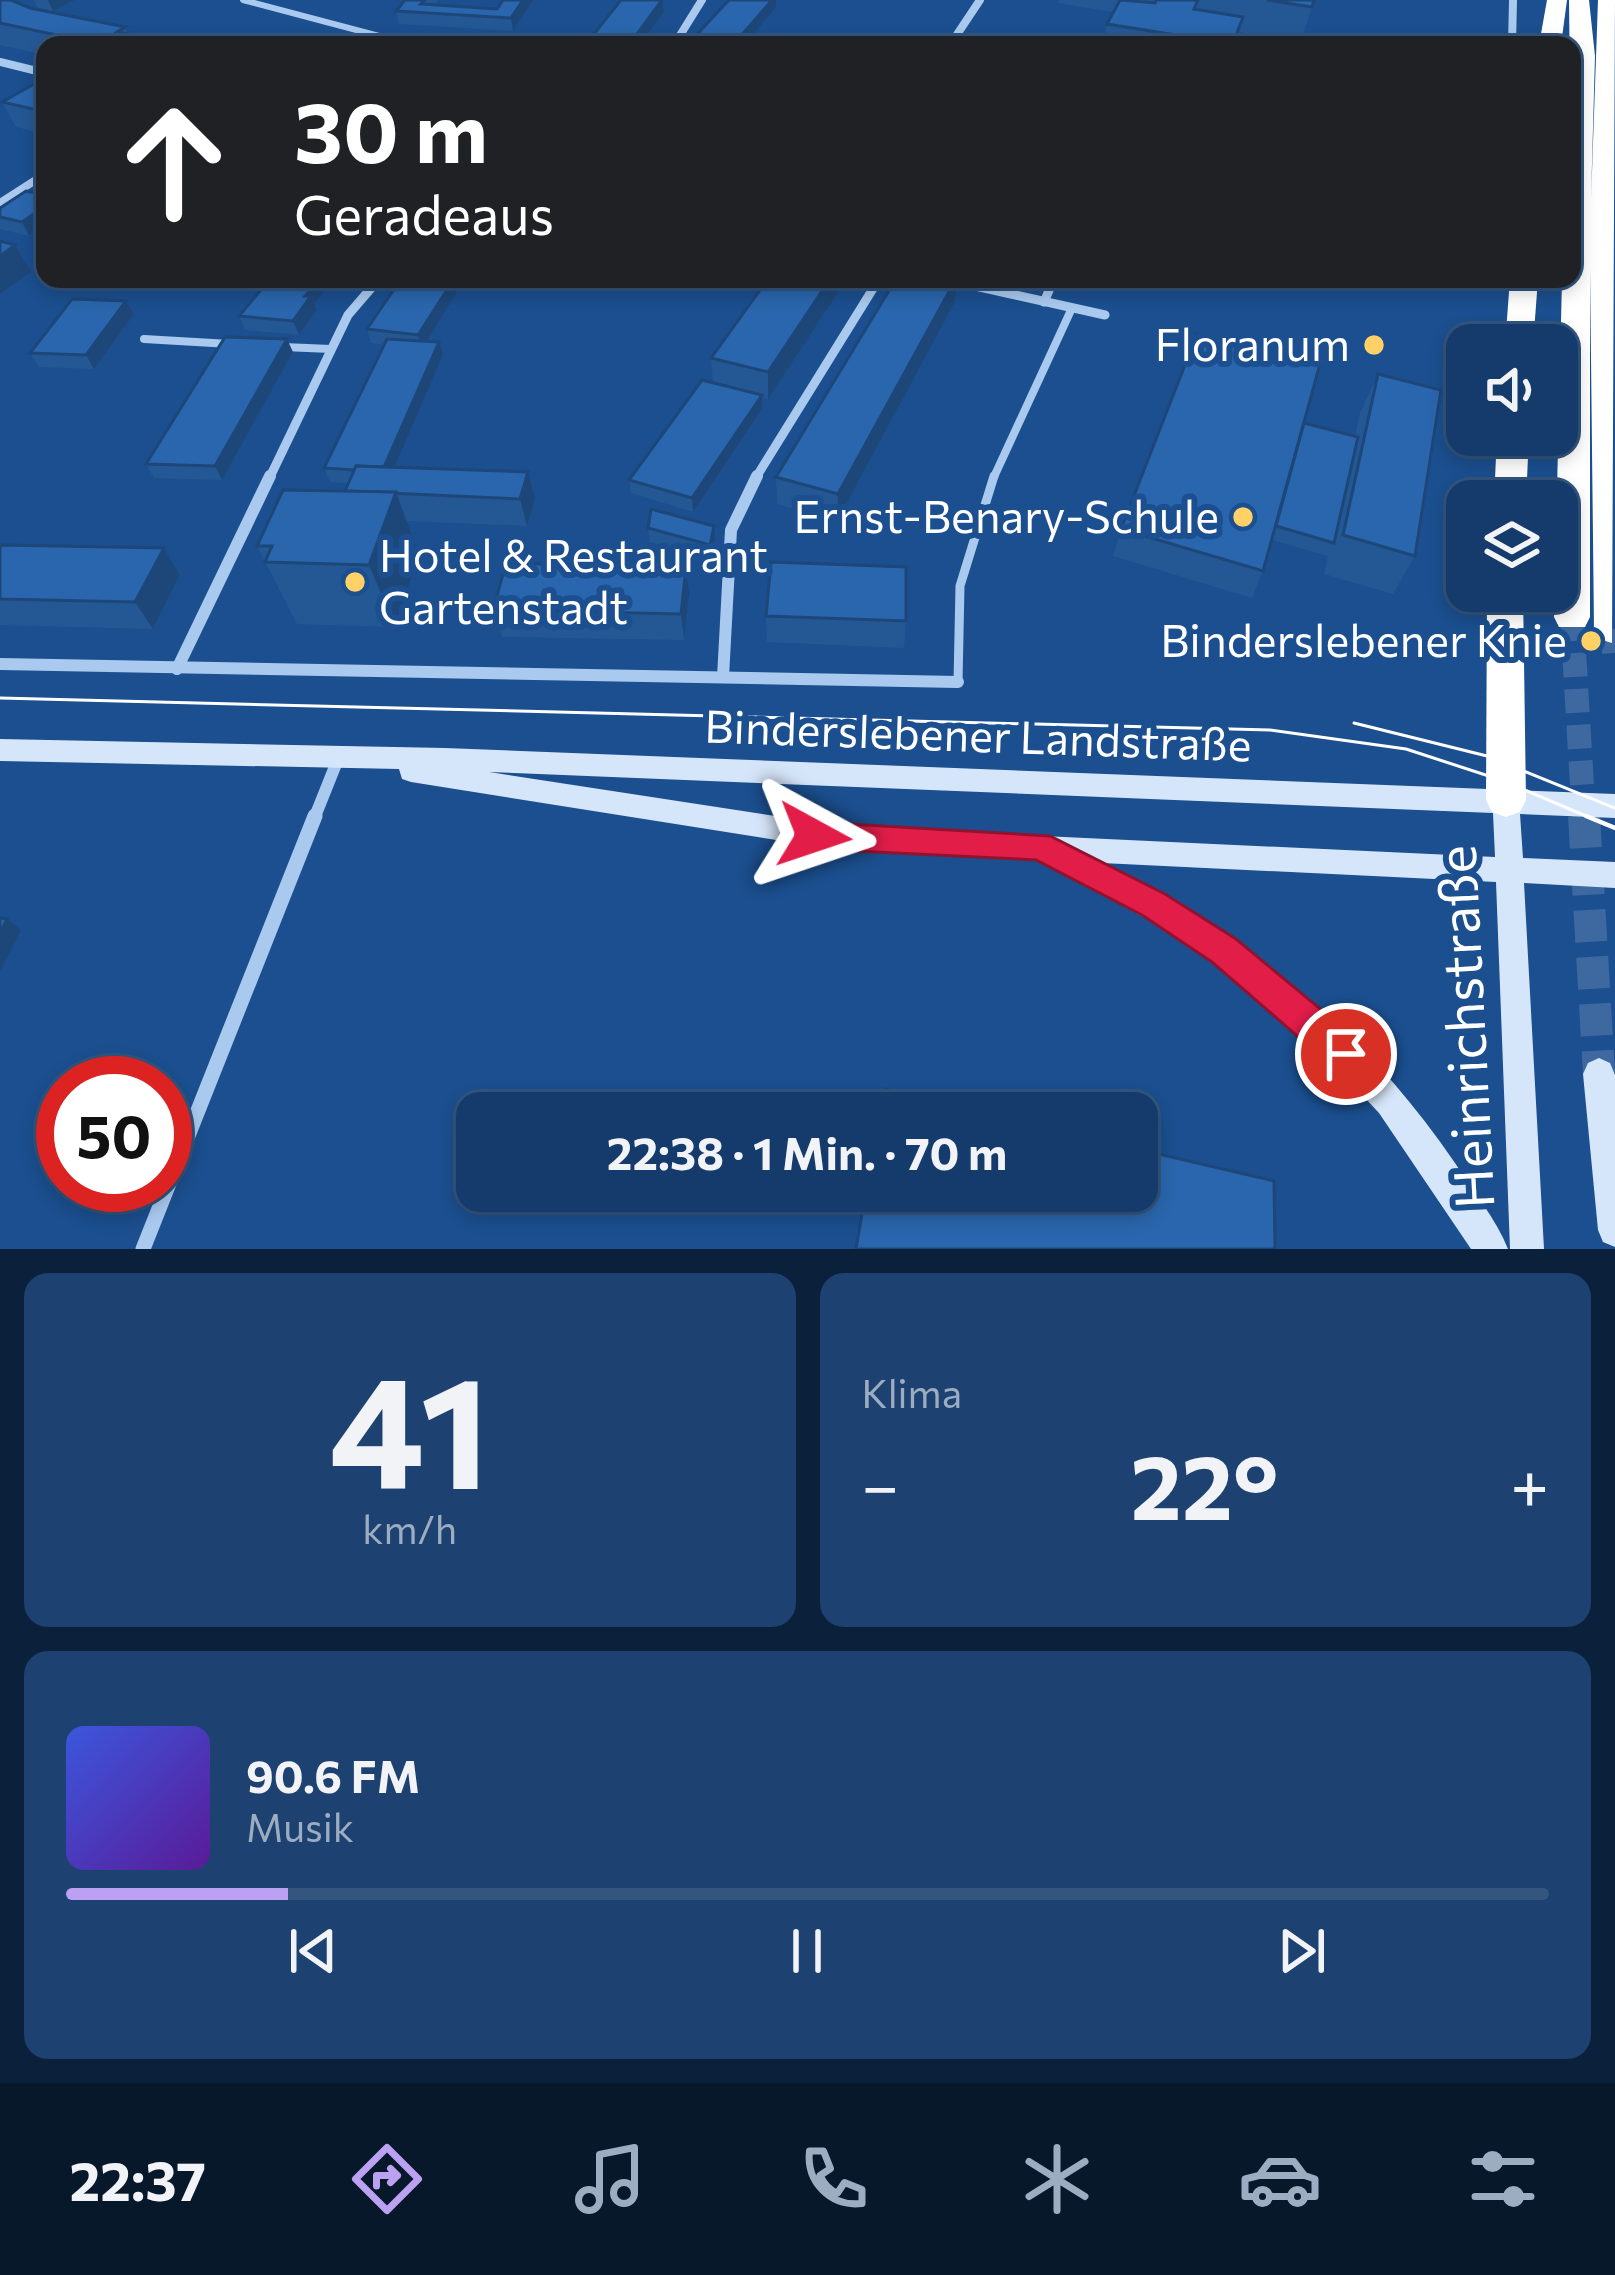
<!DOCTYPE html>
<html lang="de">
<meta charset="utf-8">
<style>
body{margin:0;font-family:Commissioner,sans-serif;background:#1d4271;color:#f1f3f6;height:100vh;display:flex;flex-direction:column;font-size:45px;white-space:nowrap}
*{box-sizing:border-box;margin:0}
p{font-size:39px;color:#9dadc1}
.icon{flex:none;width:66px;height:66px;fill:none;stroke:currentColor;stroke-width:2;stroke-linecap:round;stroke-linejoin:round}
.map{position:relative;height:1249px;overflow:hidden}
.side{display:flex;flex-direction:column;gap:24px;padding:24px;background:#0b203b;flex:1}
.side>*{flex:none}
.guide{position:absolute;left:36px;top:36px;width:1545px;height:252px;border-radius:24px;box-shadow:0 6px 18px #0003,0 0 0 3px #33557e;background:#202124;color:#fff;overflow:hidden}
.controls{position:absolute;left:1446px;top:324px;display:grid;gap:24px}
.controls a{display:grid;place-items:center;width:132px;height:132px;border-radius:24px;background:#143b6b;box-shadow:0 6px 18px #0003,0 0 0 3px #33557e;font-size:60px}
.speed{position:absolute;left:36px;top:1056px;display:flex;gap:24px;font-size:60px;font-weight:700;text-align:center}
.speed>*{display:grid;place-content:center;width:156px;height:156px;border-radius:50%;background:#143b6b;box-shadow:0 6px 18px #0003,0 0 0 3px #33557e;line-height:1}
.speed .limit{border:18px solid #d22;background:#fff;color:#111}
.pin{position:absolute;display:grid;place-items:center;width:102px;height:102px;color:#fff;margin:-51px;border:6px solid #fff;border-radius:50%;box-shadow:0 3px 12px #0007}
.me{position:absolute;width:132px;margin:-66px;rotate:95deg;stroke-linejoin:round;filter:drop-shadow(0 0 9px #0008)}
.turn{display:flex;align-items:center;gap:42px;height:252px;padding:0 60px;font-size:54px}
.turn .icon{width:156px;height:156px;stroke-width:2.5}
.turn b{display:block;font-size:84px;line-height:102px}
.big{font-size:90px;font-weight:700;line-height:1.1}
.side .card{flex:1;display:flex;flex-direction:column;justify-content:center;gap:18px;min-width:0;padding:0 42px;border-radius:24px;background:#1d4271}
.side .dial{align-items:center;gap:0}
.dial b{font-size:156px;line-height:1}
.song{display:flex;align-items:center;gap:36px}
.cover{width:144px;height:144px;border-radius:18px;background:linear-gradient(135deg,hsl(230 70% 55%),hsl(270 70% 35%))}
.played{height:12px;border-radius:6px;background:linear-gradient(90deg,#bca0f2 15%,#33557e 15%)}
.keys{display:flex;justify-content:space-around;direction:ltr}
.heat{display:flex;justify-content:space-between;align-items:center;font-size:66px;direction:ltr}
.side .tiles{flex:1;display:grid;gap:24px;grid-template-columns:1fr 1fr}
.card:last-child{grid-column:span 2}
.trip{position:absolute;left:456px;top:1092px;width:702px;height:120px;border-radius:24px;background:#143b6b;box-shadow:0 6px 18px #0003,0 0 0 3px #33557e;font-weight:700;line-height:120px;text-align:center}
.menu{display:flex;height:192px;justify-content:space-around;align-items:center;background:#08182b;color:#9dadc1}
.menu .icon{width:84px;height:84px}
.menu .on{color:#bca0f2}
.menu b{font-size:54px;color:#f1f3f6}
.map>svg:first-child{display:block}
</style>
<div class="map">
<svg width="1615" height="1249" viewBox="0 0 1615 1249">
<rect width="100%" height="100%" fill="#1b4f8f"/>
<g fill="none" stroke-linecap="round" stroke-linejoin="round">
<g stroke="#3d69a0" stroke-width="24" stroke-dasharray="24 12" stroke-linecap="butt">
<polyline points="1572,617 1584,819"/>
<polyline points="1612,629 1615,663"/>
</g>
<polyline stroke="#3d69a0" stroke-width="32" stroke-dasharray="32 15" stroke-linecap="butt" points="1584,816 1599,1074"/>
<polyline stroke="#a9c9ee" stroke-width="6" points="243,0 413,45"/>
<g stroke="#a9c9ee" stroke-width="8">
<polyline points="144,339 230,344"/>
<polyline points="283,347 331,349"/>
<polyline points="993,479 1072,308"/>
</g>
<polyline stroke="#a9c9ee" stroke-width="9" points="958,682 960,586 994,476"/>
<g stroke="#a9c9ee" stroke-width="8">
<polyline points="674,45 702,0"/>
<polyline points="950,45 980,0"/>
<polyline points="1512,45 1513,0"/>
<polyline points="0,62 45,73"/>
<polyline points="0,203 45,174"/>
</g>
<g stroke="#a9c9ee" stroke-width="9">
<polyline points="944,279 1105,315"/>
<polyline points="1044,302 1054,279"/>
<polyline points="269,479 348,315 379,279"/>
<polyline points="755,479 879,279"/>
</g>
<g stroke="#a9c9ee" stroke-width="12">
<polyline points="0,664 958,682"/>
<polyline points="177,669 270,476"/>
<polyline points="723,677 731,530 757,476"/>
<polyline points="314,819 338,759"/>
</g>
<polyline stroke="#a9c9ee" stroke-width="15" points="143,1249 315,816"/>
<g fill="#d6e6fa" fill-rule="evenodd">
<path d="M0,739l445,9 1170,46v24l-95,-4 3,44 92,4v26l-91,-5 20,366h-34l-14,-367 -394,-19c149,78 257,160 353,300 18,28 41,56 53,86h-37l-92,-136 -85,-91 -122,-89 -130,-72 -196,-10 -435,-69 -9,-3 -3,-10 -399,-8zM489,772l1004,41 2,44 -649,-30z"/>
<polygon points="1599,1058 1610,1063 1615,1075 1615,1247 1603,1242 1598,1230 1583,1074 1588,1063"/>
</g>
<g fill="#fff" fill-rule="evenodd">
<polygon points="1547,0 1567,0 1561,45 1539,45"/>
<polygon points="1569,0 1589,0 1595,56 1591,200 1598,0 1615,0 1612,643 1599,639 1594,629 1590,269 1590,617 1585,627 1559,627 1554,617 1562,279 1572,279"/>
<polygon points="1510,279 1538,279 1533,345 1505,345"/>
<polygon points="1497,435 1529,435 1526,501 1494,501"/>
<polygon points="1487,591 1523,591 1526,800 1520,812 1506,817 1492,812 1486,800"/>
</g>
<g stroke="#fff" stroke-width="3">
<polyline points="0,698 1270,730 1406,749 1504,781 1593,819"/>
<polyline points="1354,723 1487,756 1615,808"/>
</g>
<polyline stroke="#fff" stroke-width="4.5" points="1586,816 1615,828"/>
</g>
<g fill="#245895">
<polygon points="0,0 125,27 128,34 190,45 45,45 45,55 0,45"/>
<polygon points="34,0 75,0 53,11 38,8"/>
<polygon points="405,0 438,0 434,5 497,9 503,0 533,0 513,31 399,24 396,11"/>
<polygon points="1059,0 1314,0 1301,42 1239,32 1236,45 1103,45 1107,24 1113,12 1058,3"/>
<polygon points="45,78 45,134 16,127 2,102"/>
<polygon points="45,195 45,225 29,236 0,229 0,208"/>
<polygon points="454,279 457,292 427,341 439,342 443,355 395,467 535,499 527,526 406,521 419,555 395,627 297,624 257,546 345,491 348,483 330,482 324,468 384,345 371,343 367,329"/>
<polygon points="768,279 847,279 768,399 762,398 762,409 693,512 631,493 629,480 713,382 711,358"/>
<polygon points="126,301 134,314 94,369 39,367 30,353"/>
<polygon points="955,302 837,521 777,504 776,477"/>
<polygon points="314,304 317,310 299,335 245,330 239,316"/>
<polygon points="293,352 222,480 154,478 146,464"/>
<polygon points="1378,374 1415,556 1393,594 1324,574 1328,556 1272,540 1263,571 1252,598 1113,556 1121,529 1304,423 1355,437 1360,413"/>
<polygon points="648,528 715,540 711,558 650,542"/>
<polygon points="0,545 164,548 180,575 153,629 0,625"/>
<polygon points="689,594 684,640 502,637 493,610"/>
<polygon points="766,616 906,621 904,648 767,642"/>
</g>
<g fill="#1d4779">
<polygon points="48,0 75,0 53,11"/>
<polygon points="523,0 533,0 513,31 511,18"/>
<polygon points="662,0 664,12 639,45 629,45"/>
<polygon points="772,0 776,0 776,7 744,45 733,45"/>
<polygon points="45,206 45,225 29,236 22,222"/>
<polygon points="15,245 31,272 0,294 0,256"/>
<polygon points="319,279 335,279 314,304 317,310 299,335 293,321 305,296"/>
<polygon points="454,279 457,292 422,349 418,335"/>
<polygon points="830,279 847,279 768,399 768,372"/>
<polygon points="956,279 957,279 955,302 837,521 838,494"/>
<polygon points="126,301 134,314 94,369 86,355"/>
<polygon points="287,339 293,352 222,480 215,466"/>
<polygon points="439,342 443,355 387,485 382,471"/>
<polygon points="762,395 762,409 693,512 692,498"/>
<polygon points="528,472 535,499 527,526 520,499"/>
<polygon points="396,492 419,555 395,627 369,565"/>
<polygon points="714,526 715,540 711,558 710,545"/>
<polygon points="164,548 180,575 153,629 135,602"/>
<polygon points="686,568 689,594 684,640 681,614"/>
<polygon points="7,919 21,930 0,971 0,933"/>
</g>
<g fill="#2a66ad" stroke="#1d4779" stroke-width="3">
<polygon points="0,0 11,0 30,8 125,27 117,32 190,45 103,45 0,23"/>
<polygon points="405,0 425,0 421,4 497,9 503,0 523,0 511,18 396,11"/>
<polygon points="621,0 662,0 629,45 585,45"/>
<polygon points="729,0 772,0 733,45 687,45"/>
<polygon points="1120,0 1155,3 1156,0 1198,0 1194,9 1243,17 1233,44 1107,24"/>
<polygon points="1267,0 1314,0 1312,7"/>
<polygon points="45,78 45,110 42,111 2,102"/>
<polygon points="26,191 45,195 45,206 22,222 0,217 0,208"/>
<polygon points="0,241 15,245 0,256"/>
<polygon points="270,279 319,279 305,296 311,296 293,321 239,316"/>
<polygon points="401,279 454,279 418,335 367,329"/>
<polygon points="768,279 830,279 768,372 711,358"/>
<polygon points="896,279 956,279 838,494 776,477"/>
<polygon points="72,299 126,301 86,355 30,353"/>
<polygon points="1197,334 1320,364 1263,571 1121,529"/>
<polygon points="225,337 287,339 215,466 146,464"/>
<polygon points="387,339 439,342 384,467 356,466 354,470 324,468"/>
<polygon points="1378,374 1441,390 1415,556 1343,535"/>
<polygon points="702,380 762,395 692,498 629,480"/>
<polygon points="1304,423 1358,437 1334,543 1276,526"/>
<polygon points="356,466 528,472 520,499 345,491"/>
<polygon points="283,490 396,492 369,565 265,562 272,546 257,546"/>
<polygon points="651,509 714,526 710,545 648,528"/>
<polygon points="0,545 164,548 135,602 0,599"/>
<polygon points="771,562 906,567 906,621 766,616"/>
<polygon points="506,563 686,568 681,614 493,610"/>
<polygon points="0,918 7,919 0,933"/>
<polygon points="885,1089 985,1113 881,1113"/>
<polygon points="1137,1149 1274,1181 1275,1249 856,1249 866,1191 1137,1191"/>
</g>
<polygon fill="#e11d48" stroke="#92132f" stroke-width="3" points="814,822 1050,836 1165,894 1236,939 1359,1041 1364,1054 1359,1067 1346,1072 1333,1067 1212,962 1142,915 1036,860 814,849 803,845 798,836 803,826"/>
<g fill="#ffd166" stroke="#1b4f8f" stroke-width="4.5">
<circle cx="1374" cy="345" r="12"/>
<circle cx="1243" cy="517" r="12"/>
<circle cx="355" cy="582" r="12"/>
<circle cx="1591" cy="641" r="12"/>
</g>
<g text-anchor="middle" stroke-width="12" stroke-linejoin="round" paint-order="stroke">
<g font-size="45" fill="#fff" stroke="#1b4f8f" text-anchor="end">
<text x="1350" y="361">Floranum</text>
<text x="1219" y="533">Ernst-Benary-Schule</text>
<text x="379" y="572" text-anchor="start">Hotel &amp; Restaurant<tspan x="379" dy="52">Gartenstadt</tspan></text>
<text x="1567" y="657">Binderslebener Knie</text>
</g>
<g font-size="45" fill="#fff" stroke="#1b4f8f">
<text transform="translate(978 736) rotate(2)" y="16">Binderslebener Landstraße</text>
</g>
<g font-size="54" fill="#fff" stroke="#1b4f8f">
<text transform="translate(1466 1027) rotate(-93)" y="19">Heinrichstraße</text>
</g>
</g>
</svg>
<div class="controls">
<a><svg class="icon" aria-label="sound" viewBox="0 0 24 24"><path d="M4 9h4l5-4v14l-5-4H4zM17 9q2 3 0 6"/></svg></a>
<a><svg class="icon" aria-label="layers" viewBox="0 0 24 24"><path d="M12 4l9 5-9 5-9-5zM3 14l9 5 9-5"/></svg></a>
</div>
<div class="speed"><div class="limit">50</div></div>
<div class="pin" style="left:1346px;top:1054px;background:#d93025"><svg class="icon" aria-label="arrive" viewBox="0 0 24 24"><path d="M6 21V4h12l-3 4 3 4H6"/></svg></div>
<svg class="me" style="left:814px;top:836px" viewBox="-20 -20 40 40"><path d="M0-17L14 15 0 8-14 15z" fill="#e11d48" stroke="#fff" stroke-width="4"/></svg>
<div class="trip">22:38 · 1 Min. · 70 m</div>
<div class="guide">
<div class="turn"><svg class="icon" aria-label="ahead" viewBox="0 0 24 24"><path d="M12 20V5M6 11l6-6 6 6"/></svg><div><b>30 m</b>Geradeaus</div></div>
</div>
</div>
<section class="side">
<div class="tiles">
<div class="card dial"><b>41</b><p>km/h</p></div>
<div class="card"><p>Klima</p>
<div class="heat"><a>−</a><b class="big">22°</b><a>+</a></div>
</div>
<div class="card">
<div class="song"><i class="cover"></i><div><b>90.6 FM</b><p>Musik</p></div></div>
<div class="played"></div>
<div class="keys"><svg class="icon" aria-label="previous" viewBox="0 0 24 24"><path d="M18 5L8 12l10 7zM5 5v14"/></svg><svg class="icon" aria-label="pause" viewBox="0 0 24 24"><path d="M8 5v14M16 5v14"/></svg><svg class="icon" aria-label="next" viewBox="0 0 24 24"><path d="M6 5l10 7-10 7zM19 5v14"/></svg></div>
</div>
</div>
</section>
<nav class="menu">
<b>22:37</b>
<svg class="icon on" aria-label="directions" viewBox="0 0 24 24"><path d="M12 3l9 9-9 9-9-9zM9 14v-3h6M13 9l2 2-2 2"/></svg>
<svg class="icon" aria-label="music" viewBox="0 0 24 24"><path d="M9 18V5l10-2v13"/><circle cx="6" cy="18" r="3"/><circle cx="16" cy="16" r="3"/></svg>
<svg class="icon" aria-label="phone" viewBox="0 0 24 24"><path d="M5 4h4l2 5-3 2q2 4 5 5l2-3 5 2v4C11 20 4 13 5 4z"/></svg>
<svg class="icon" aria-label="climate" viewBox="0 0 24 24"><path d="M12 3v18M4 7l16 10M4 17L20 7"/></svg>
<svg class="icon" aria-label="car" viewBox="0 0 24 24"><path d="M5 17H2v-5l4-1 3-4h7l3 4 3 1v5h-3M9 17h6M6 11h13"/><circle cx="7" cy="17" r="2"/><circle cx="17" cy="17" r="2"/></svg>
<svg class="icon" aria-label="filters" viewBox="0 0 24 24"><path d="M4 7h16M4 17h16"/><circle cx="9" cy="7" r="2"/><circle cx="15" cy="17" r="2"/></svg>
</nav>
